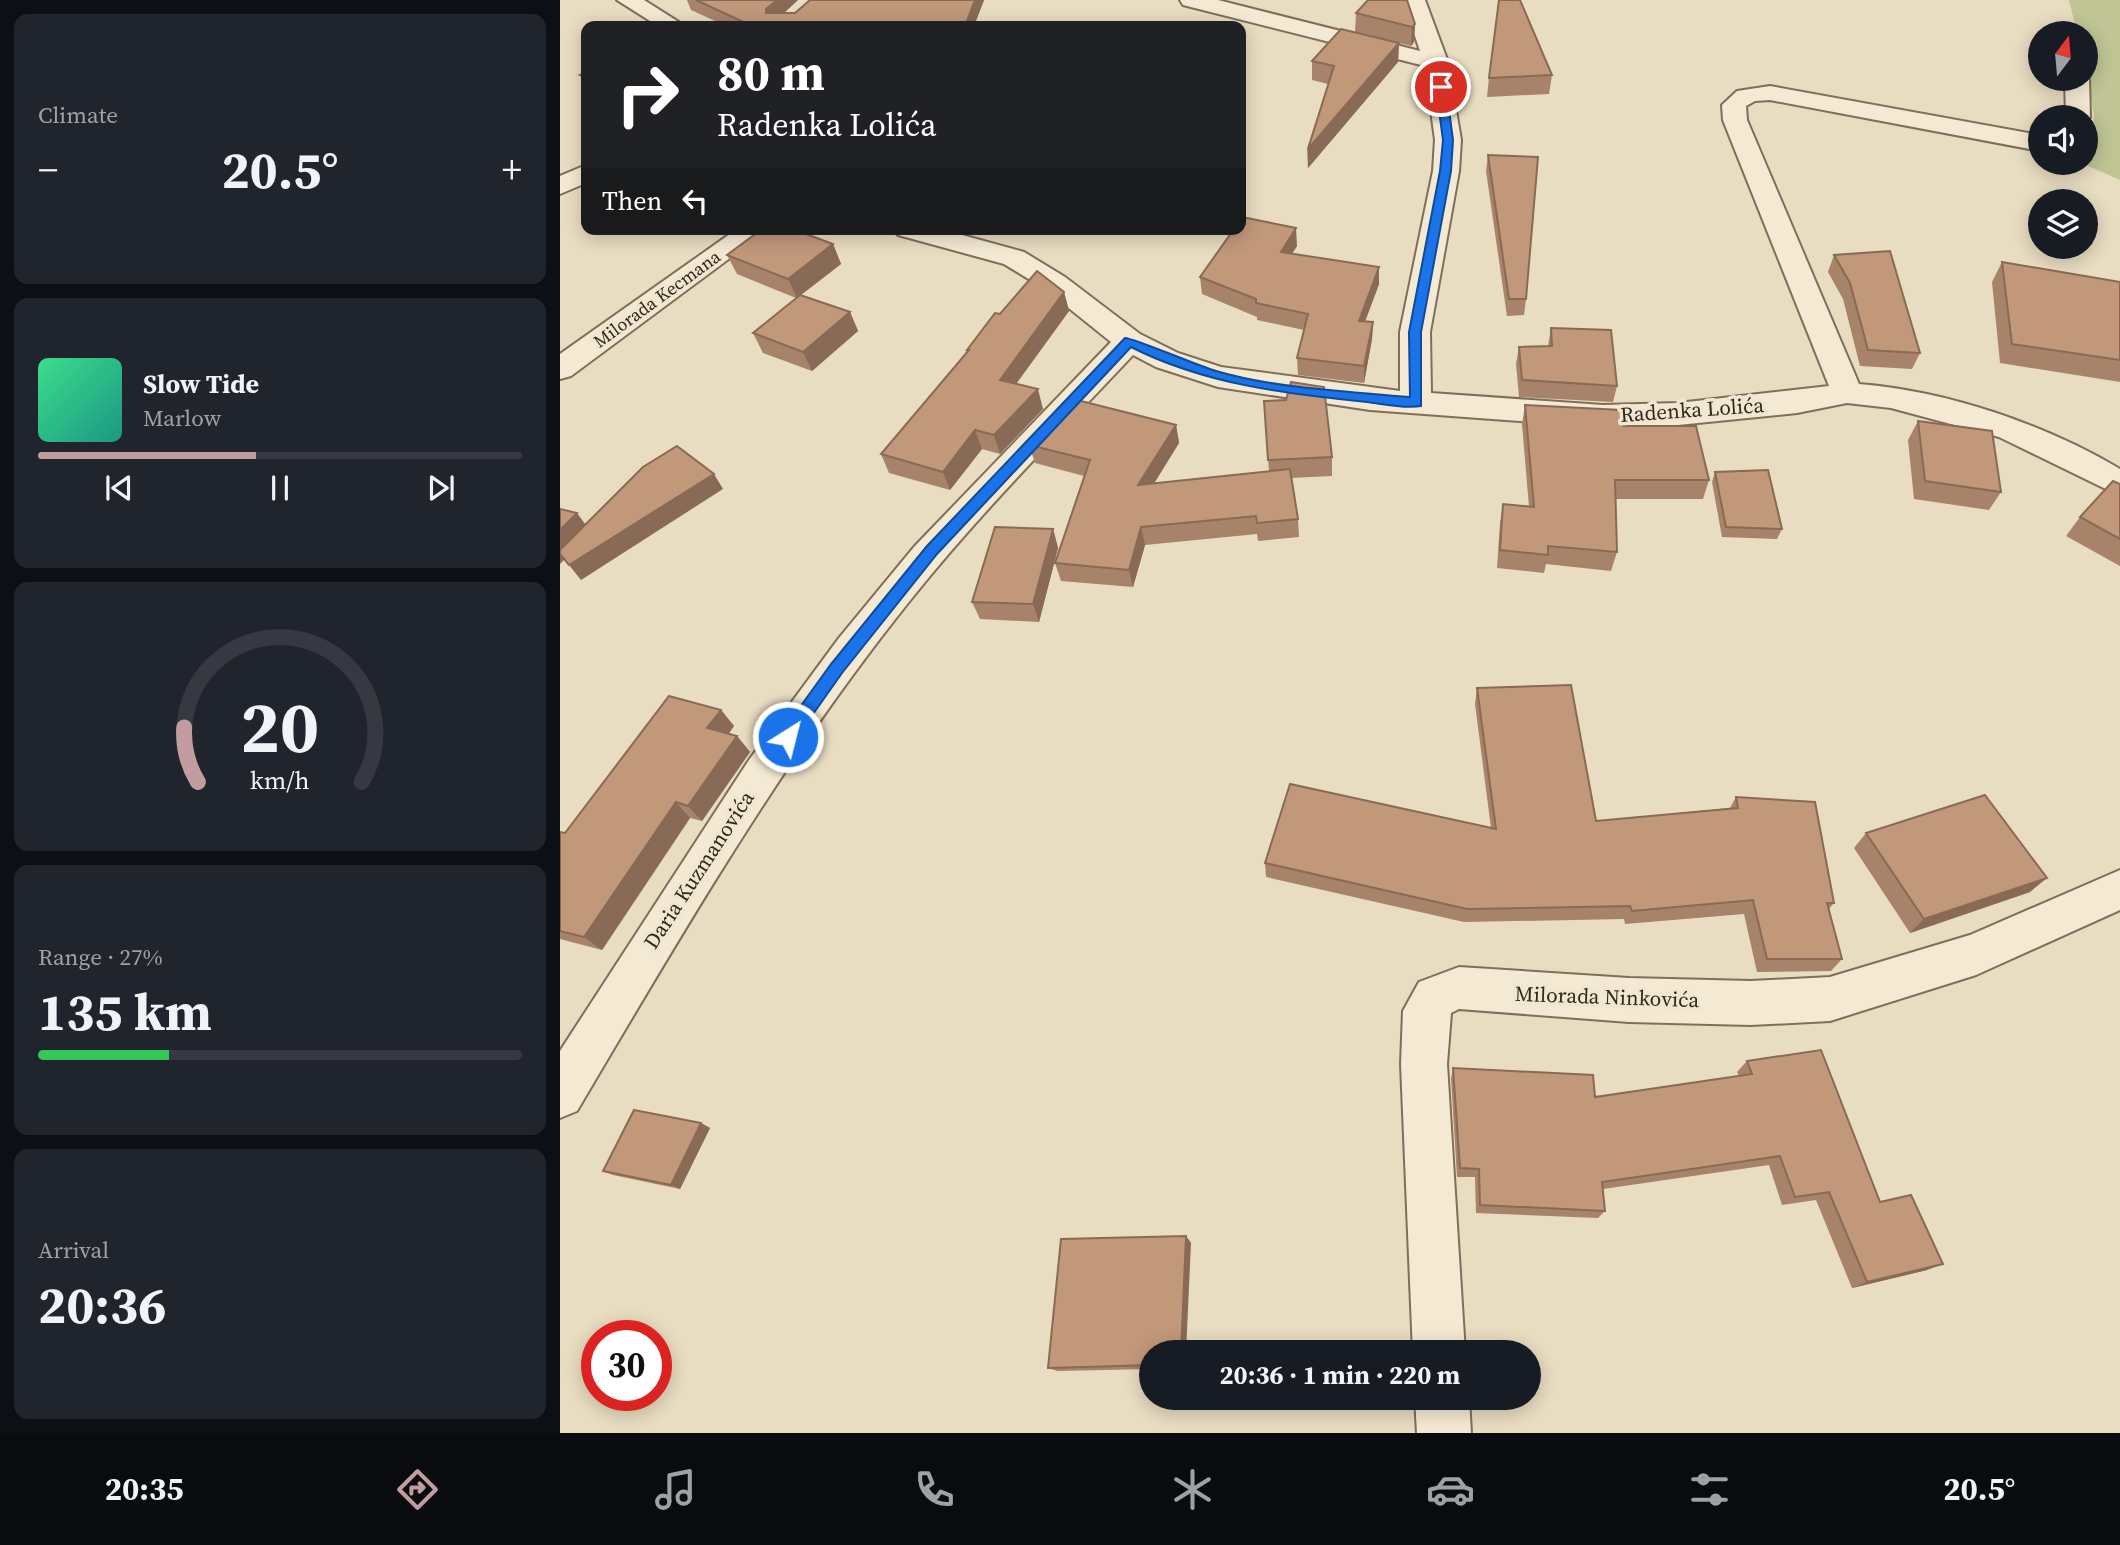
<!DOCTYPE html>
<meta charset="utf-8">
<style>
body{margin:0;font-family:"Source Serif 4",serif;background:#20242c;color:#f1f3f6;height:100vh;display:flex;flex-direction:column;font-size:26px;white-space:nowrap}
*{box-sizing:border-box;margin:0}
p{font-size:23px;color:#9ea1a6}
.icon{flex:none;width:38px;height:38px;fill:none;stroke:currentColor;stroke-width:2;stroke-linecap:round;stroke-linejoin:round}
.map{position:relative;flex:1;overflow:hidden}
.details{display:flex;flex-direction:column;gap:14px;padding:14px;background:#0d0f14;width:560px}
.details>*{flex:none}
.top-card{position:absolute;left:21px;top:21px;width:665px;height:214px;border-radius:14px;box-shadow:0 4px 18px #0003;background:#202124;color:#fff;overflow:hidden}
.needle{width:46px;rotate:16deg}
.buttons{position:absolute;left:1468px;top:21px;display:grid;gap:14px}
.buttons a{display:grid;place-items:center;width:70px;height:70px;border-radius:50%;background:#171b24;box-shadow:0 4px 18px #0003;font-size:35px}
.speed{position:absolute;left:21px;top:1320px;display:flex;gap:14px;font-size:35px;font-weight:700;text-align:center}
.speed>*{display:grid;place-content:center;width:91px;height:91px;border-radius:50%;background:#171b24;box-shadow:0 4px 18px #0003;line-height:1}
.speed .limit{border:10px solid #d22;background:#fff;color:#111}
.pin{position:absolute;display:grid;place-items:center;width:60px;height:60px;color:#fff;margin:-30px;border:4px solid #fff;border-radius:50%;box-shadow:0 2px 7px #0007}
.me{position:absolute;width:77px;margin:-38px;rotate:36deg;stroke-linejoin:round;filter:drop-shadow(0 0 5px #0008)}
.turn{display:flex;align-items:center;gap:24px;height:147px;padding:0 21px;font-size:32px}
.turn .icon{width:91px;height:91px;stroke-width:2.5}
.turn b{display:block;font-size:49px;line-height:60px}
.then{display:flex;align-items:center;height:66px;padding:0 21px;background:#0003;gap:14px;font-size:26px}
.big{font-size:52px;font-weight:700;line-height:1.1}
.details .card{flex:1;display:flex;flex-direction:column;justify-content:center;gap:10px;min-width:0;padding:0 24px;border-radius:14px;background:#20242c}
.details .dial{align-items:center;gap:0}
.dial svg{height:182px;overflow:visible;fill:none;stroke:#363941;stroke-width:7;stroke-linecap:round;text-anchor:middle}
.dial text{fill:#f1f3f6;stroke:none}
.song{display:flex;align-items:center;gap:21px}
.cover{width:84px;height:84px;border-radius:10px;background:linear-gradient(135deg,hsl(150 70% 55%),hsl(170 70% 35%))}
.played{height:7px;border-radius:4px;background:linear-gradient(90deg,#c29c9e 45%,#363941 45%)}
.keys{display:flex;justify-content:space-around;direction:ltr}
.heat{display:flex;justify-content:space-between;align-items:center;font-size:38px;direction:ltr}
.charge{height:10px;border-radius:5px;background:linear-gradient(90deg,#34c759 27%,#363941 0)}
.trip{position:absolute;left:579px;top:1340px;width:402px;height:70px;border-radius:35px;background:#171b24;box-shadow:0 4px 18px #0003;font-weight:700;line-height:70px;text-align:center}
.tab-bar{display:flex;height:112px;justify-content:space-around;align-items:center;background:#090b0e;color:#9ea1a6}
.tab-bar .icon{width:49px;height:49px}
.tab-bar .on{color:#c29c9e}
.tab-bar b{font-size:32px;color:#f1f3f6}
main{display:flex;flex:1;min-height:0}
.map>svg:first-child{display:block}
</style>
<main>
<section class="details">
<div class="card"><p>Climate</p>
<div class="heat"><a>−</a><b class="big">20.5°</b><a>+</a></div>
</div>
<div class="card">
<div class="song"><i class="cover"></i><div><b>Slow Tide</b><p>Marlow</p></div></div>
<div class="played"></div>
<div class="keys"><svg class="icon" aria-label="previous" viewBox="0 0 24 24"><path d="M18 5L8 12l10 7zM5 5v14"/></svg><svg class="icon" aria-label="pause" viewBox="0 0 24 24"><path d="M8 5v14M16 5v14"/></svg><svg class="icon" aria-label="next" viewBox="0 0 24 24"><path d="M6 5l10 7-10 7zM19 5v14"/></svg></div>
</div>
<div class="card dial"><svg viewBox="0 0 100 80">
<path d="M14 69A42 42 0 1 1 86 69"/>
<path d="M14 69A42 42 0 0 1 8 45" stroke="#c29c9e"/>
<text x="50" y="56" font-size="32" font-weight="700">20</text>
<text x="50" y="72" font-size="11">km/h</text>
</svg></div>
<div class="card"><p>Range · 27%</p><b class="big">135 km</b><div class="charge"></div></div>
<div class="card"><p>Arrival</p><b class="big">20:36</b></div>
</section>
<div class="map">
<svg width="1560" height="1433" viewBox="0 0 1560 1433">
<rect width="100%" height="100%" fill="#e8dcc1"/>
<polygon fill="#c0c596" points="1509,0 1560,0 1560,180 1528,166 1534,115 1526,70 1526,33 1517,33"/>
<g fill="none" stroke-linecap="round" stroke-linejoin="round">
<g stroke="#806e5b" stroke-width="4">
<g id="street">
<polygon points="57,0 84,0 125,26 98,26"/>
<path d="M620,0h38l202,51 -17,-51h22l23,62 13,78 -2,31 -29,161 1,61 172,12 75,-2 151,-17 -106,-266 -1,-15 15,-14 33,-5 270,49v16l-270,-51 -15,1 -9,5 1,14 112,264c88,7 185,40 261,85v27l-121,-59 -108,-29 -44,-5 -50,10 -119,12 -75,2 -233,-17 -152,-23 -62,-20 -23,-12c-75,80 -152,157 -221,243 -128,159 -231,337 -335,513l-17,7v-67l189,-291 90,-122 75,-91 197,-205 -66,-53 -41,-25 -106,-29 -4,-6h46l84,23 41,25 75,57 38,19 43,14 179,24v-59l33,-161 2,-31 -10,-74 -242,-61z"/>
<polygon points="1526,75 1529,79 1530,117 1526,122 1526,117 1506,117 1505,79 1526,79"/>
<polygon points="26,165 26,183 0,194 0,176"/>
<polygon points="177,229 209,229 11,376 0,379 0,354"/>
<polygon points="1560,870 1560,910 1416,975 1270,1021 1191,1025 1069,1022 899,1009 891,1013 887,1064 905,1353 853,1353 841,1064 843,1011 859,982 899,967 1069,978 1191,981 1270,977 1410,935"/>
<polygon points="855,1398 909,1398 911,1433 857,1433"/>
</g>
</g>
<use href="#street" fill="#f4ead3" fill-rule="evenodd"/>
</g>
<g fill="#a7836a">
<polygon points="127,0 238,0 224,13 235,13 250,0 424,0 414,26 166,26 131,10"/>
<polygon points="796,13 855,24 854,42 851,46 795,32"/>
<polygon points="839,43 838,62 748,168 747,149 768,84 752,80 752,61"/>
<polygon points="26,73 26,86 20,75"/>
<polygon points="992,75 989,94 927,97 929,78"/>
<polygon points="928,155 966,299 964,315 947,316 926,171"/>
<polygon points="273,244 281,264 241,295 290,312 298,331 252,371 203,353 193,333 236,298 177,274 167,255"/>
<polygon points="737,246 732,254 819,284 805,321 813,322 812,339 804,383 738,375 737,358 744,330 697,320 697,317 642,294 640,277"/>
<polygon points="1274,255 1360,353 1352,369 1300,366 1283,299 1268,272"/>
<polygon points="1442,262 1560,282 1560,382 1440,363 1432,282"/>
<polygon points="504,292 509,311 456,384 483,409 440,454 422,449 390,490 329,473 321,454 408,352 407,350 440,314"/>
<polygon points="991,328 1057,386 1053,402 959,397 956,364 959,347 988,346"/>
<polygon points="704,401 772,457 772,476 731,478 738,519 739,537 698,541 697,534 585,545 573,587 501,581 495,563 524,476 475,463 469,445 616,425 619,443 594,483 709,471"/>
<polygon points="965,405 1063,426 1149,480 1143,499 1055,499 1057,552 1051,571 986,564 984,573 937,568 940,523 943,504 969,507 962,424"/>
<polygon points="1358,421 1441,492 1429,510 1354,499 1348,440"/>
<polygon points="1155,472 1222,529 1217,539 1162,537 1152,482"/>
<polygon points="1560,484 1560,566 1506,536 1520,517"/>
<polygon points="493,529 498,548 479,622 420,619 412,602"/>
<polygon points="917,688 1036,821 1170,808 1176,797 1274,903 1269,909 1282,959 1271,971 1197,972 1184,914 1065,924 1064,919 904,922 706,877 705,863 931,828 915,704"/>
<polygon points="161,710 174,726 169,733 177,736 190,752 142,821 130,818 42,950 0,939 0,832 5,833"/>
<polygon points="1306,833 1470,892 1350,933 1294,848"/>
<polygon points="1187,1061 1320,1202 1367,1270 1292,1288 1256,1200 1222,1205 1209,1165 1043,1189 1045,1211 1038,1218 916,1213 915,1177 897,1177 891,1079 893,1068 1035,1097 1179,1076 1177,1072"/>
<polygon points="141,1123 150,1128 120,1189 53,1175 43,1171"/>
<polygon points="626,1236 631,1243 592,1353 592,1369 497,1371 488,1368"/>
</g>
<g fill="#886a56">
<polygon points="217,0 238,0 212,24 206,13 206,9"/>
<polygon points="415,0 424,0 414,26 405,26"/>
<polygon points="855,24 854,42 851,46 852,27"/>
<polygon points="839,43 838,62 748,168 748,149"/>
<polygon points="736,228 737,246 722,269 721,252"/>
<polygon points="273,244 281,264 237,298 228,279"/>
<polygon points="819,267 819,284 799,338 799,321"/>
<polygon points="504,292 509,311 445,399 440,380"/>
<polygon points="290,312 298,331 252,371 243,352"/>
<polygon points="813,322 812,339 804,383 804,366"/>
<polygon points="478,389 483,409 440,454 434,435"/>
<polygon points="616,425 619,443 582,503 578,485"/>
<polygon points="415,430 422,449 390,490 383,472"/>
<polygon points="154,474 163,489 21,580 9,565"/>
<polygon points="17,513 31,532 0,564 0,530"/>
<polygon points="581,527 585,545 573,587 569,570"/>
<polygon points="493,529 498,548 479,622 473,604"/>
<polygon points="161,710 174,726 161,744 147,728"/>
<polygon points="177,736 190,752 142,821 128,806"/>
<polygon points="116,802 130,818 42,950 24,937"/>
<polygon points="1487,878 1470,892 1350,933 1364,919"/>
<polygon points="141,1123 150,1128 120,1189 111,1185"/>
<polygon points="626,1236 631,1243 626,1353 621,1353"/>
<polygon points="1383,1264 1367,1270 1292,1288 1307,1282"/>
</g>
<g fill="#c2987b" stroke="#886a56" stroke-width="2">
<polygon points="136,0 217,0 206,9 206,13 235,13 250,0 415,0 405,26 192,26"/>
<polygon points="808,0 847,0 855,24 852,27 796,13"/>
<polygon points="939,0 960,0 992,75 929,78"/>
<polygon points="781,29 839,43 748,149 774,66 752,61"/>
<polygon points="26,73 26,78 20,75"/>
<polygon points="928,155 978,157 966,299 949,299"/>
<polygon points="682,217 736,228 721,252 819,267 799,321 813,322 804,366 737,358 748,314 696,303 696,299 640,277 674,229 681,229 681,219"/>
<polygon points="202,229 233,229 273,244 228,279 167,255"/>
<polygon points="1330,251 1360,353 1308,350 1290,283 1274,255"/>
<polygon points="1442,262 1560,282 1560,360 1452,344"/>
<polygon points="477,271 504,292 440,380 478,389 434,435 415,430 383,472 321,454 409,350 407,350 435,313 440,314"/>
<polygon points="240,295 290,312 243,352 193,333"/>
<polygon points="991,328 1051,330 1057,386 962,380 959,347 992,346"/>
<polygon points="731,382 764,387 772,457 708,460 704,401 726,400"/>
<polygon points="513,399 616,425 578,485 730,469 738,519 697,523 696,516 581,527 569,570 495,563 530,460 469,445"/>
<polygon points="965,405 1061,410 1063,426 1136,426 1149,480 1055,480 1057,552 988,546 988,555 940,550 943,504 974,507"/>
<polygon points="1358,421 1432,431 1441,492 1365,481"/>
<polygon points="117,446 154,474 9,565 0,554 0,550 83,467"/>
<polygon points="1208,470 1222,529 1166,527 1155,472"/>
<polygon points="1553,481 1560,484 1560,539 1520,517"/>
<polygon points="0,509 17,513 0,530"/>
<polygon points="435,527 493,529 473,604 412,602"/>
<polygon points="1011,685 1036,821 1178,808 1176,797 1255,802 1274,903 1267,903 1282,959 1207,959 1193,900 1072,911 1070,906 907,909 705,863 730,784 936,829 917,688"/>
<polygon points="109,696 161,710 147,728 177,736 128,806 116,802 24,937 0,931 0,832 5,833"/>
<polygon points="1425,795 1487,878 1364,919 1306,833"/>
<polygon points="1261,1050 1320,1202 1351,1195 1383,1264 1307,1282 1269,1192 1235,1197 1220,1156 1042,1182 1045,1211 920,1205 919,1169 900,1168 893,1068 1033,1075 1035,1097 1192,1074 1187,1061"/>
<polygon points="74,1110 141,1123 111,1185 43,1171"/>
<polygon points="626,1236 621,1353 592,1353 592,1365 488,1368 501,1239"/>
</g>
<path fill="#1a73e8" stroke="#114b97" stroke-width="2" d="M881,84l5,3 7,53 -2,31 -30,161v74c-16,3 -38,-2 -54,-4 -81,-8 -163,-18 -236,-55l-194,207 -95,119 -48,68h-12v-9l49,-68 96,-118 198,-208c6,-1 76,29 91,33 57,17 134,21 194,26l-1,-65 31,-161 3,-31 -7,-53z"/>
<g text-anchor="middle" stroke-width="7" stroke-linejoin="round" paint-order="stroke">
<g font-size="18" fill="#31271d" stroke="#f1e7d0">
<text transform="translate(97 299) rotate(-36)" y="6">Milorada Kecmana</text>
</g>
<g font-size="21" fill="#31271d" stroke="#f1e7d0">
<text transform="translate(1132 410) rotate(-4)" y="7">Radenka Lolića</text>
<text transform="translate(139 870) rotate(-57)" y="7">Daria Kuzmanovića</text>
<text transform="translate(1047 997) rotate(2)" y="7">Milorada Ninkovića</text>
</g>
</g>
</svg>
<div class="buttons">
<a><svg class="needle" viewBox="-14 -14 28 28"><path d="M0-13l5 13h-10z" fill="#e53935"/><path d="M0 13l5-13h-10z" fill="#9ea1a6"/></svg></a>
<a><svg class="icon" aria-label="sound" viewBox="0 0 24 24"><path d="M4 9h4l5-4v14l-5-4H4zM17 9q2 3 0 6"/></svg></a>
<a><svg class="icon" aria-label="layers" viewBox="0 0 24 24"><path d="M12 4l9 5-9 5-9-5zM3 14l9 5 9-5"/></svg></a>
</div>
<div class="speed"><div class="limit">30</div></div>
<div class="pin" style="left:881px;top:87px;background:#d93025"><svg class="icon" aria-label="arrive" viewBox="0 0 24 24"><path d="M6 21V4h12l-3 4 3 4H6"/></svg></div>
<svg class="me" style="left:228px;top:737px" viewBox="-20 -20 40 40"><circle r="17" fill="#1a73e8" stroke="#fff" stroke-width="3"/><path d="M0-11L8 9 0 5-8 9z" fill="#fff"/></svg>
<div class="trip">20:36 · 1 min · 220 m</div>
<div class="top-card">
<div class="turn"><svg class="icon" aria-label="right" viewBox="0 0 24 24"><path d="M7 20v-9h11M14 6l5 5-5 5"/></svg><div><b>80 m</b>Radenka Lolića</div></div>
<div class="then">Then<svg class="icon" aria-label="left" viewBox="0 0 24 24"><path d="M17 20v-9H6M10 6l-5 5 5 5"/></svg></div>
</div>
</div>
</main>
<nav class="tab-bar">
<b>20:35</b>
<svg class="icon on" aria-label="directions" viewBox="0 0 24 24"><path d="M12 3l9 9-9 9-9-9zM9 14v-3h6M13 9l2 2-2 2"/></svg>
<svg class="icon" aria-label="music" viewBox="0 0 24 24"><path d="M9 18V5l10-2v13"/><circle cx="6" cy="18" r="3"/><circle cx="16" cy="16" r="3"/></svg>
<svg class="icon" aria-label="phone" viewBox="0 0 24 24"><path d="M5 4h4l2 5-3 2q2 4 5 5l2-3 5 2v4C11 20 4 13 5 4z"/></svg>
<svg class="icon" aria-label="climate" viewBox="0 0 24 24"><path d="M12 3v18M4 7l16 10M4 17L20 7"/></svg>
<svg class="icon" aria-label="car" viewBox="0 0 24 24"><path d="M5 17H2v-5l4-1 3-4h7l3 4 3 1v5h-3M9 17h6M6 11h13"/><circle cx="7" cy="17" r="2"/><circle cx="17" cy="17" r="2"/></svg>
<svg class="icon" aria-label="filters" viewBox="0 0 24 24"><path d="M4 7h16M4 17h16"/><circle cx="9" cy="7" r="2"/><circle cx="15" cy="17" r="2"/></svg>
<b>20.5°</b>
</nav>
